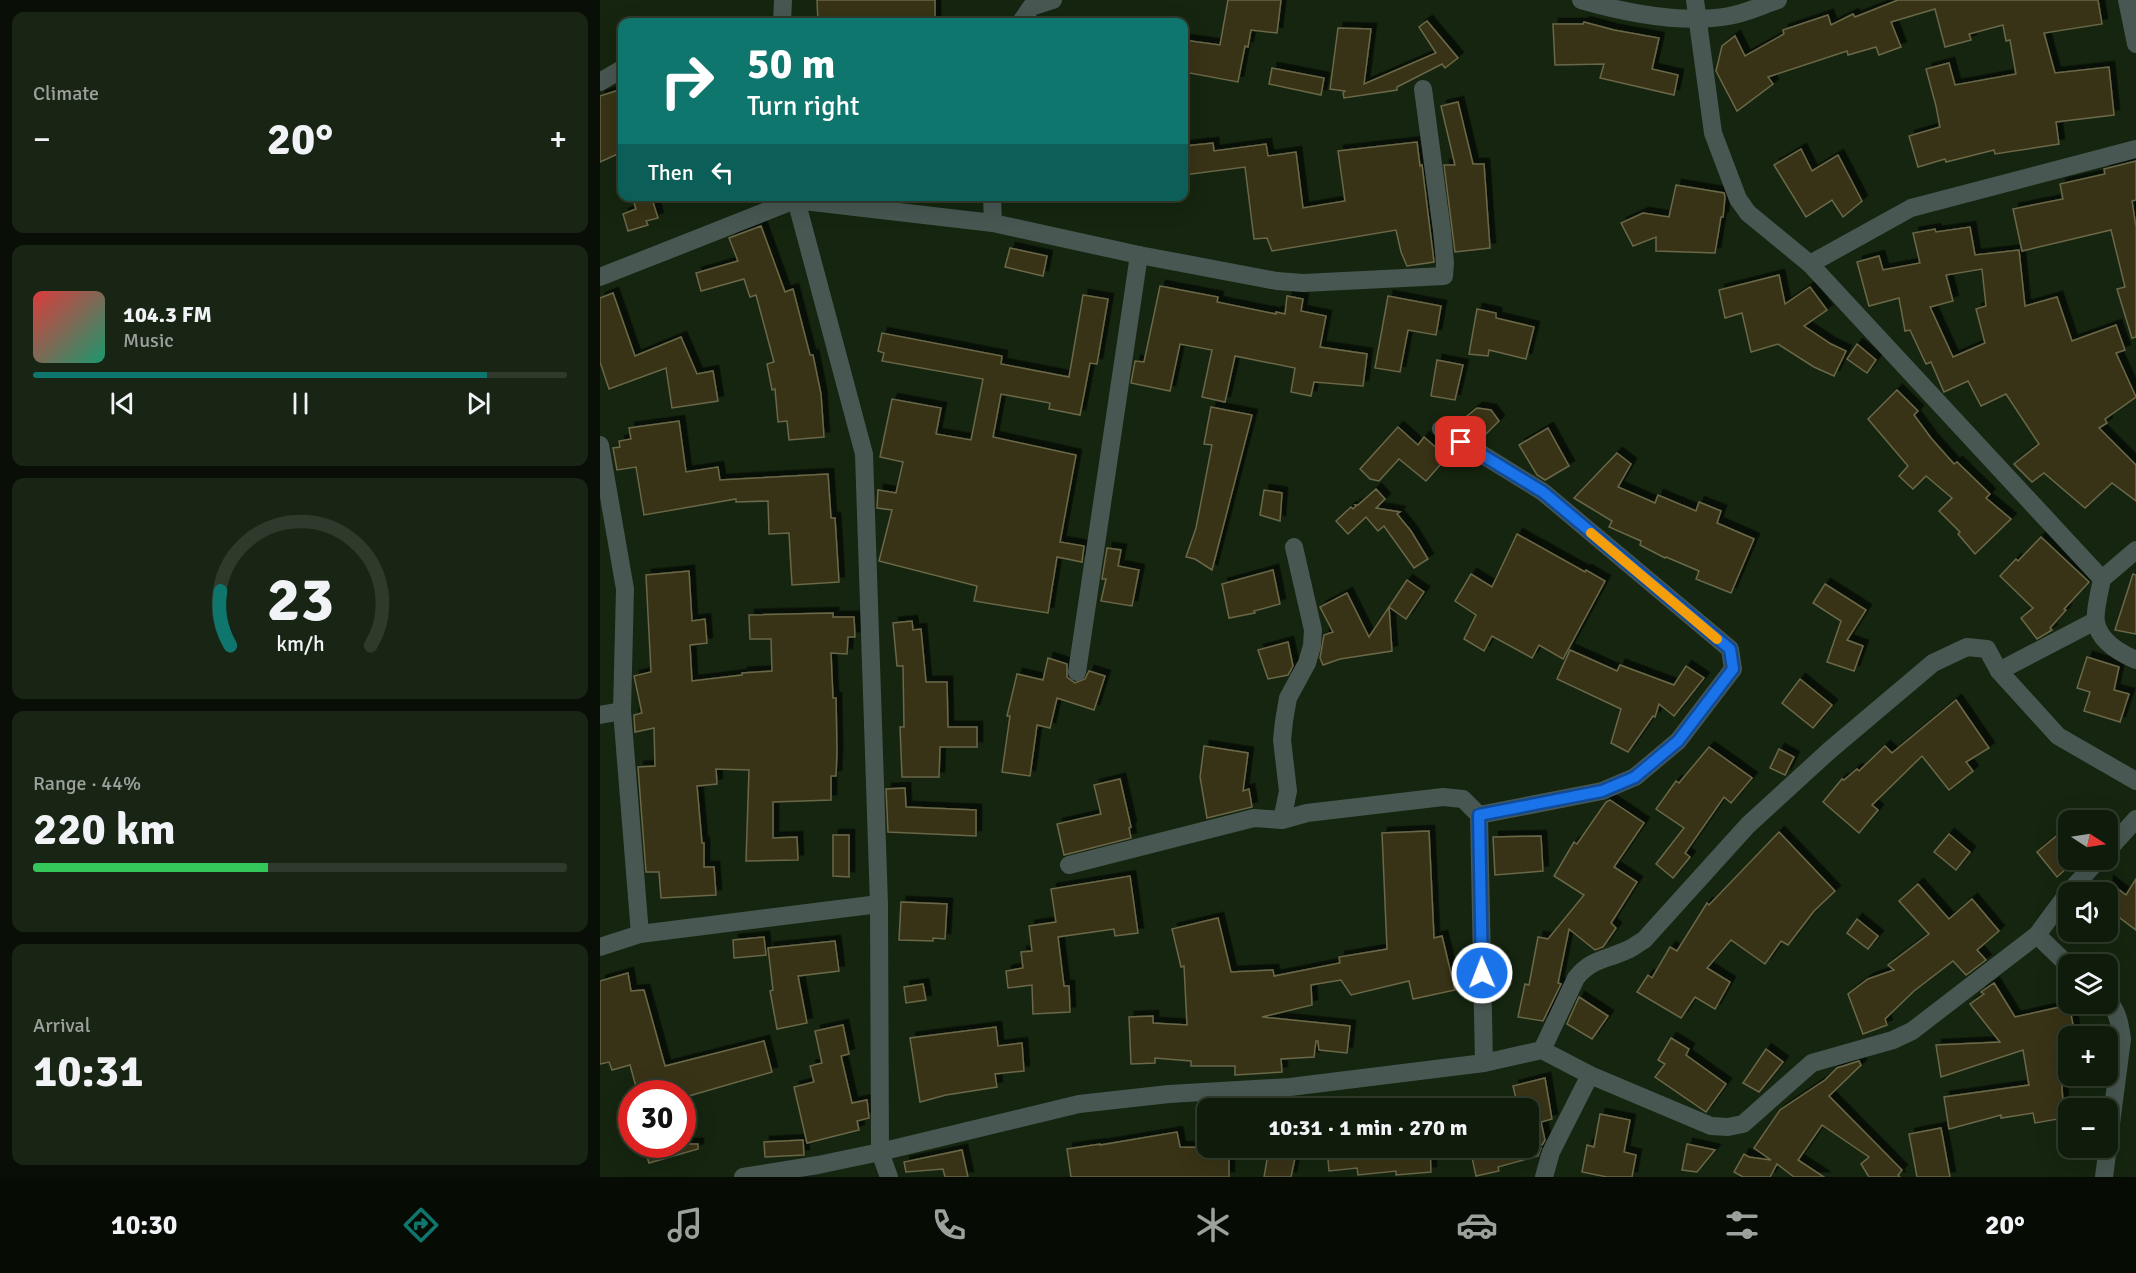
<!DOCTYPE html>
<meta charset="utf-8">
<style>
body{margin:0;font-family:Signika,sans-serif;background:#192514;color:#f1f3f6;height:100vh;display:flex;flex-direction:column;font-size:22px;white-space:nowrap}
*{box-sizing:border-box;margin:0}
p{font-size:20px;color:#9ca19d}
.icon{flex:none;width:33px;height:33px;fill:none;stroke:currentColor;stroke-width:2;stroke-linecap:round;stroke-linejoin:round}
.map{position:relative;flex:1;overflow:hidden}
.sheet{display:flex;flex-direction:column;gap:12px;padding:12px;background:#090f06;width:600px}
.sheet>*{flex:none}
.banner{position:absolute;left:18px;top:18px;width:570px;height:183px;border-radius:12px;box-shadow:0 6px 24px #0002,0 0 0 2px #303a2c;background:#0f766e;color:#fff;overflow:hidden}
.needle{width:39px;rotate:102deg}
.fabs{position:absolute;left:1458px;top:810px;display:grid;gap:12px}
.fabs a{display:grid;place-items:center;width:60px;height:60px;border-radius:12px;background:#101c0b;box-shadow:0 6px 24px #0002,0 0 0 2px #303a2c;font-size:30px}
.speed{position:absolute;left:18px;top:1080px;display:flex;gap:12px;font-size:30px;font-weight:700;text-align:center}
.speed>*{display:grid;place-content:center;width:78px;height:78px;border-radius:50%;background:#101c0b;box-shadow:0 6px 24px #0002,0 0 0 2px #303a2c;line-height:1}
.speed .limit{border:9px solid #d22;background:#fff;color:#111}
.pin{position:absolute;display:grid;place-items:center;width:51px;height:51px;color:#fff;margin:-26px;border-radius:12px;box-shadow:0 3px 9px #0006}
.me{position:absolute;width:66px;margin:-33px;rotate:359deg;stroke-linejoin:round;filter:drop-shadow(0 0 4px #0008)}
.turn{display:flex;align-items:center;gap:21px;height:126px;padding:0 30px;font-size:27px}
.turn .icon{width:78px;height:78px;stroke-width:2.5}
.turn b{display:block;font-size:42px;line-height:51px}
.then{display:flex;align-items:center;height:57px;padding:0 30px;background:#0003;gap:12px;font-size:22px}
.big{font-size:45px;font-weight:700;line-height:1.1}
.sheet .widget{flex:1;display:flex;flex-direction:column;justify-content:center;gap:9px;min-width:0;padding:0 21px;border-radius:12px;background:#192514}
.sheet .dial{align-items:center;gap:0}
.dial svg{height:156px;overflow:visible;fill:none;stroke:#303a2c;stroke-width:7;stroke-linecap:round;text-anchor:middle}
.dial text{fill:#f1f3f6;stroke:none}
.song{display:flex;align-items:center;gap:18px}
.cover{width:72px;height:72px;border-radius:9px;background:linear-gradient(135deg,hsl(0 70% 55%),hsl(160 70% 35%))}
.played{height:6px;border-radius:3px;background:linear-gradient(90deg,#0f766e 85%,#303a2c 85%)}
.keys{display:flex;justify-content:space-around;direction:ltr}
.heat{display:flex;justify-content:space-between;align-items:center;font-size:33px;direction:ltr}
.charge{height:9px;border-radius:4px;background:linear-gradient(90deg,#34c759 44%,#303a2c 0)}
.trip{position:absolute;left:597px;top:1098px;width:342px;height:60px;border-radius:12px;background:#101c0b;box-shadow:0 6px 24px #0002,0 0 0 2px #303a2c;font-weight:700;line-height:60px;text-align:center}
.dock{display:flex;height:96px;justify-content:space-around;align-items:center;background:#060b04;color:#9ca19d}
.dock .icon{width:42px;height:42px}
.dock .active{color:#0f766e}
.dock b{font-size:27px;color:#f1f3f6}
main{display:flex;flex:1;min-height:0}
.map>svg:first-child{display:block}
</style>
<main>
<section class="sheet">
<div class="widget"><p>Climate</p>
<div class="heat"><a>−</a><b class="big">20°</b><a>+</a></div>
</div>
<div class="widget">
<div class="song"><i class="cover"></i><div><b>104.3 FM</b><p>Music</p></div></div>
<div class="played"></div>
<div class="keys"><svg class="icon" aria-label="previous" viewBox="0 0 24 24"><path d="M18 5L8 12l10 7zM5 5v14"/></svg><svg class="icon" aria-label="pause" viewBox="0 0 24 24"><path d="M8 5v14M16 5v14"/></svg><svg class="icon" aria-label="next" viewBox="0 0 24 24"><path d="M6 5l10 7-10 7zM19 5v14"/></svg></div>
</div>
<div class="widget dial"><svg viewBox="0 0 100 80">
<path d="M14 69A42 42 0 1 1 86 69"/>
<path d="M14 69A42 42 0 0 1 9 41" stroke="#0f766e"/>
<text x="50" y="56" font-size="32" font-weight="700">23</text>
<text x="50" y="72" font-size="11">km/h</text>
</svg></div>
<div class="widget"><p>Range · 44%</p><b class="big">220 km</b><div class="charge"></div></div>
<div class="widget"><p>Arrival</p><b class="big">10:31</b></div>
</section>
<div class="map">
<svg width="1536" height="1177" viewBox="0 0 1536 1177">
<defs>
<filter id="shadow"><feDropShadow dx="5.5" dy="-5.5" stdDeviation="0" flood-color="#0009"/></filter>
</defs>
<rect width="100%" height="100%" fill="#15250f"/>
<g fill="#373312" stroke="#6a6749" stroke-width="1.5" fill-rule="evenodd" filter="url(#shadow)">
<polygon points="217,0 335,0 335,22 218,22"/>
<polygon points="628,0 681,0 677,33 651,30 648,47 645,46 638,82 584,72 584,40 620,45"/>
<polygon points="1298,0 1498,0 1502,24 1444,33 1455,73 1509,67 1514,115 1456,122 1459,144 1395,154 1394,150 1346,162 1345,159 1318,167 1309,136 1340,127 1336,106 1326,69 1349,63 1355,85 1416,74 1410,40 1406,41 1403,25 1369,34 1371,40 1345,47 1335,9 1291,22 1301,47 1279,55 1276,47 1248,55 1247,51 1168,77 1173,84 1137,111 1116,71 1122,46 1135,36 1145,56 1184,34 1183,30 1228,15 1231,25 1253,14 1255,17"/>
<polygon points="827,21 858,58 845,68 842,64 797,87 797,90 744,98 743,93 745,91 730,89 738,28 771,29 764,84 836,53 819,27"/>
<polygon points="984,22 1014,30 1059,38 1052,69 1078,75 1074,95 1000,78 1004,64 955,65 953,24 983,24"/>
<polygon points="672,68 724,78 721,95 669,84"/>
<polygon points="19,90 22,100 22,152 0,162 0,96"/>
<polygon points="858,102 873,164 884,164 890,248 855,252 844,165 855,165 841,106"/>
<polygon points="817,142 820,166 822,165 834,262 807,266 801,252 796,230 672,251 667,238 654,239 645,167 584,175 584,146 613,143 614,151 666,144 668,156 696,152 703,208 745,201 738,151"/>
<polygon points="1201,149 1212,171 1238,155 1262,201 1243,217 1232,200 1206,217 1174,165"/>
<polygon points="1536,161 1536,200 1532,201 1536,227 1536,337 1532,338 1517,289 1525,287 1511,230 1422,251 1413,209 1463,199 1460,184 1505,174 1504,169"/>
<polygon points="1076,185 1124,193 1125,197 1123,217 1121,217 1115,253 1056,251 1056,237 1033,246 1021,223 1043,213 1069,217"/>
<polygon points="32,196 51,196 58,218 46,221 48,225 28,231 23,214 36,209"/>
<polygon points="161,226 185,292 193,289 210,355 213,355 221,394 224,437 189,440 187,421 178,422 175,389 172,390 167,364 174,362 156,295 150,297 144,279 101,291 96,273 138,261 129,238"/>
<path d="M1370,227l5,28 44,-5 6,56 32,-9 15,44 44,-16 9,25 -9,3 20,44 -31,22 2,4 -8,5 37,37v36l-24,-18 -27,25 -41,-35 -12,9 -18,-18 25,-20 -33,-50 -25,12 -13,-25 -24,11 -13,-30 -5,2 -16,-34 -5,1 -6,-33 -30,8 -12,-44 22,-6 4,14 37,-7 -7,-30 22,-4 1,3zM1382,269l4,37 -10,3 9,34 -32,14 -23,-50 23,-6 -7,-26z"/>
<polygon points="410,248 447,256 443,276 405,267"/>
<polygon points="1179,275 1185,304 1210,287 1227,310 1204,326 1231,344 1246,351 1234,376 1214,367 1178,344 1151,352 1142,313 1125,318 1119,290"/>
<polygon points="560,286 618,297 617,302 676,314 676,312 685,314 687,296 703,299 701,311 726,316 720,347 767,354 763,386 714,382 711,396 691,392 695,368 635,356 625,402 602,397 612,350 580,344 570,391 531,383 535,361 544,362"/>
<polygon points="13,293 35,356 81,337 97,374 113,371 118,401 72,408 66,368 9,389 0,362 0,298"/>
<polygon points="483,295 508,299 497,364 490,363 480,415 449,409 450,403 401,394 393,437 476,455 460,542 484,546 482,562 457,557 448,613 374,601 377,586 279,561 292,510 277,508 278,490 296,493 303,462 280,457 292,399 341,408 336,434 371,440 383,379 282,361 284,353 278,351 282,333 402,356 401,364 469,377"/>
<polygon points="788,296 841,306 836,335 808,330 800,372 775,368"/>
<polygon points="877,309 896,313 896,318 934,327 926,359 889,350 888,356 869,354"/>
<polygon points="1257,344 1276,360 1267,373 1247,359"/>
<polygon points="837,360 863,365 855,400 831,396"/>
<polygon points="1297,390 1318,411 1314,415 1331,438 1354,464 1357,462 1390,494 1386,498 1411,519 1375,554 1358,534 1360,532 1339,511 1352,498 1326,476 1313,489 1299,476 1308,466 1268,419"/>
<polygon points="611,407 652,415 612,570 595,559 586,557 596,528 612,445 604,444"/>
<polygon points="877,408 891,410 899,421 880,440 862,426 862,420"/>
<polygon points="79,421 86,472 118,467 120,480 228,474 231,518 235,518 239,582 192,585 189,533 169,534 168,501 136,502 136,499 44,515 36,467 17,470 13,448 20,447 19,441 31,439 29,428"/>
<polygon points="798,427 818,445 824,437 847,457 826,481 799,459 779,481 770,479 760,469"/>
<polygon points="948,428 969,466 945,480 937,475 919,445"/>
<polygon points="1017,453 1031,464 1018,487 1055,503 1058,495 1096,511 1099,502 1121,511 1117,523 1154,539 1131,593 1096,579 1099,571 1066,557 1065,558 1040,545 1041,541 1009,527 1012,521 974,498"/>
<polygon points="776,489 785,499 776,508 800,512 797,514 811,531 828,559 814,568 784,526 778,531 766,517 748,534 736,521 751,507 753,509 756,506 755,505 758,505"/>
<polygon points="664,490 682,493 680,521 660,515"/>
<polygon points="917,534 985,572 986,570 1005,581 963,659 939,645 932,658 892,636 884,651 864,639 876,615 855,601 871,574 892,587"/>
<polygon points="1441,537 1489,582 1464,609 1466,610 1450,628 1452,630 1437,639 1421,618 1433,608 1400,576 1416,559 1418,561"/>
<polygon points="507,548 521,550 518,566 539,570 532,606 501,601 506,579 502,579"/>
<polygon points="673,570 680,604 654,611 655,613 629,618 622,584"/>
<polygon points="89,571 92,621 105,619 107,643 90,645 92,681 142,675 142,673 172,671 171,639 150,639 149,615 233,613 233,617 254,617 255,637 248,637 247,654 231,653 233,698 236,698 237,752 236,776 231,776 231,800 173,802 173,838 197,837 198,860 146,861 149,770 116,769 117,784 97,786 102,843 104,843 104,867 114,867 116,895 61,898 59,872 46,872 38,767 55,766 54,728 35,732 34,715 42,713 34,676 51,672 46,575"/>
<polygon points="1533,574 1536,575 1536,634 1515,630"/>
<polygon points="807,580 824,592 806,619 789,607 792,651 740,659 723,665 720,658 724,635 733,632 720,607 747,593 769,637"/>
<polygon points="1225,584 1266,610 1247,640 1263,646 1254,671 1227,662 1241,621 1213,603"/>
<polygon points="312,621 313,630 321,629 326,682 347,682 348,727 377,727 377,747 340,747 339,777 302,777 300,727 304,727 303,666 297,666 293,623"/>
<polygon points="688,642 693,666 688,675 668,679 658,650"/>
<polygon points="970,650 1017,671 1020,665 1074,685 1086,666 1104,678 1074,716 1059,704 1055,717 1053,716 1028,752 1011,743 1021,709 957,679"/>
<polygon points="1487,657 1519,667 1514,690 1529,694 1520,722 1484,711 1490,692 1477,688"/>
<polygon points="448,658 467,664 467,677 475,683 485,679 489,671 505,676 494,710 457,698 450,728 437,725 430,776 402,772 410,716 407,716 417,674 443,680"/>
<polygon points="1200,679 1232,705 1213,728 1182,703"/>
<polygon points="1356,700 1389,748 1366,762 1373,771 1349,790 1322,756 1272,805 1278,810 1259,833 1223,802 1242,779 1244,780 1257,769 1259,771 1285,746 1292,753"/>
<polygon points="604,746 648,753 643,791 649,789 652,807 607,818 600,777"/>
<polygon points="1109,747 1152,778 1131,803 1124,797 1085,853 1090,857 1073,878 1056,864 1084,828 1056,809 1076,781 1079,783"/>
<polygon points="1179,749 1194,757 1185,775 1170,768"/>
<polygon points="520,779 531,827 529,828 531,838 464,855 457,824 501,814 494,785"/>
<polygon points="305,788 306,807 376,810 376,836 288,832 286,789"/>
<polygon points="1010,800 1044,823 1014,867 1037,882 1011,923 1016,928 1003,947 995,950 969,929 958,983 961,984 943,1021 918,1017 925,984 929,985 938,937 948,939 984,895 954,876 974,842 977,844 1006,802"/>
<polygon points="829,831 834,938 842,936 855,990 813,999 809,981 751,995 741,980 711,985 712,1005 662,1017 750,1026 747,1053 719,1050 718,1041 716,1041 714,1057 681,1059 682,1072 635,1075 635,1066 591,1066 591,1061 555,1058 555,1063 531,1064 529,1017 553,1016 553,1023 587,1025 584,966 581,967 572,929 618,918 631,972 673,970 674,976 740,963 739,957 787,949 782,833"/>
<polygon points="1179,832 1235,891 1214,911 1188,945 1181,941 1165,964 1131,940 1107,968 1130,982 1115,1009 1095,997 1081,1018 1037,992 1048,975 1052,978 1070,947 1077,951 1107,903 1109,905"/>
<polygon points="1460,833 1468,843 1468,867 1457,877 1437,852"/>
<polygon points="1349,834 1370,852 1356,870 1334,852"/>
<polygon points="233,835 249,835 249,877 233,876"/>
<polygon points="941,836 943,871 895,875 893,837"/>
<polygon points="530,876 538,933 515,936 514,929 458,937 464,986 469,986 470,1012 433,1014 432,985 408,988 406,971 423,968 421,952 432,951 429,926 456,922 451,889"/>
<polygon points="1536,879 1536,930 1508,909 1508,881 1526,895"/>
<polygon points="1318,884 1349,919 1372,899 1399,931 1377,950 1386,960 1366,975 1353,961 1314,991 1285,1019 1287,1025 1263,1034 1248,994 1268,979 1294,970 1288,965 1329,934 1299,901"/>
<polygon points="301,902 347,904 345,939 333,938 333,941 299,940"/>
<polygon points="1257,919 1278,936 1268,949 1247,933"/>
<polygon points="164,937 166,955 134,958 133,940"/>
<polygon points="235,941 239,971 198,976 207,1023 177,1029 170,991 173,990 168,948"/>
<polygon points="28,973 31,991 44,990 65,1066 164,1041 172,1072 82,1098 82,1094 38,1094 30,1065 12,1070 9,1062 0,1064 0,981"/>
<polygon points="1394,983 1415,1017 1469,1005 1475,1034 1468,1036 1468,1073 1461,1073 1464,1118 1435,1123 1433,1113 1401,1118 1401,1115 1349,1129 1344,1097 1429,1085 1423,1050 1341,1077 1336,1045 1400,1042 1370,1004 1384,994 1381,992"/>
<polygon points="323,984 326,1000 306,1003 304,987"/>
<polygon points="979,997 1008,1016 992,1039 967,1024"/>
<polygon points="243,1025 249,1054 241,1056 252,1103 267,1100 269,1118 257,1121 259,1130 207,1143 194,1087 214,1082 210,1066 222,1063 215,1031"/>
<polygon points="396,1027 398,1046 422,1043 424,1071 395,1074 397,1087 346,1095 320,1102 310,1038"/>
<polygon points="1071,1038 1089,1049 1086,1055 1126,1084 1106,1112 1055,1077 1065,1064 1058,1060"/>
<polygon points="1166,1049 1183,1062 1159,1092 1143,1083"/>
<polygon points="1259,1061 1261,1065 1229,1096 1302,1170 1298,1175 1300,1177 1269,1177 1261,1164 1269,1157 1222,1125 1198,1160 1224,1177 1194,1177 1177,1164 1170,1177 1143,1177 1134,1172 1144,1154 1149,1157 1171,1160 1154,1148 1180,1110 1225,1080 1237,1068"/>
<polygon points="945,1078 952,1119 941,1122 945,1140 942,1145 928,1147 928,1108 918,1108 913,1086"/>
<polygon points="1000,1114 1030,1120 1024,1152 1036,1155 1032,1177 1007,1177 982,1172 987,1145 994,1147"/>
<polygon points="1341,1128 1350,1177 1317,1177 1309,1134"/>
<polygon points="577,1132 580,1147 629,1148 629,1177 471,1177 467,1149 500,1144 500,1145"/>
<polygon points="203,1140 204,1155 165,1157 164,1142"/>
<polygon points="43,1144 98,1144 98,1149 49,1163"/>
<polygon points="1087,1144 1115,1150 1097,1172 1082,1170"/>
<polygon points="669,1148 697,1148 691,1177 664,1177"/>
<polygon points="727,1148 830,1148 831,1172 796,1175 796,1171 758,1175 757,1168 729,1171"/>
<polygon points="870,1148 941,1148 938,1156 898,1167 899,1171 876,1176"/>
<polygon points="362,1150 368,1177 345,1177 343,1169 306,1172 304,1162"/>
</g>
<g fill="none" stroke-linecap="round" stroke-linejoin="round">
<g stroke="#485752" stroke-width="18">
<path d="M981,0c45,13 101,24 148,16 17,-3 34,-11 49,-16"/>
<path d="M1095,0l18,133 25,66 10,14 62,51 292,315c-2,11 -8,33 -6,43 3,19 24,31 40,38"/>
<polyline points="1527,0 1536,44"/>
<polyline points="182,22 183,0"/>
<polyline points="421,22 431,7 453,0"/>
<polyline points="0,82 22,69"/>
<polyline points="195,196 264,454 279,904 280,1152 289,1177"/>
<polyline points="393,223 539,255 677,281 703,283 844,276 845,263 842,231 823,89"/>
<polyline points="1210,264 1311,208 1536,149"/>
<polyline points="0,277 195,200 393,223 392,196"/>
<polyline points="0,445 25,589 22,711 40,934"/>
<polyline points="1502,579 1536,550"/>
<polyline points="1399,671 1495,621"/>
<polyline points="477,672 539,255"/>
<polyline points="0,715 22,711"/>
<polyline points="879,815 884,1063"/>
<polyline points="682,820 688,791 682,740 684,721 688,698 707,663 712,646 713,630 694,547"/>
<polyline points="1508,850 1536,819"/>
<polyline points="469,865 654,818 682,820 707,813 843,797 863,799 879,815 1002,791 1035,777 1078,741 1133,669 1130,649 943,492 841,429"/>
<polyline points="1469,892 1498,860"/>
<polyline points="1437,935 1468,965"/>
<polyline points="0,947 40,934 279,904"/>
<path d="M942,1050l34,-72c15,-19 30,-18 51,-28 6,-2 11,-7 17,-10l104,-115 82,-75 103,-87 34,-16 20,2 12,22 59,65 78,45"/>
<polyline points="143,1177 218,1165 280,1152 479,1104 569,1094 690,1087 884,1063 942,1050 990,1075 1111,1126 1128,1127 1143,1124 1212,1063 1293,1040 1312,1031 1437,935 1468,893"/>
<polyline points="944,1177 951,1152 990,1075"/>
<path d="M1504,1177l18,-138c-2,-14 -4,-28 -14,-38"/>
</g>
</g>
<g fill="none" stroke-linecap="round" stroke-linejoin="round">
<g stroke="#114b97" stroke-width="15">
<polyline id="route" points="861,442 943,492 1130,649 1133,669 1078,741 1035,777 1002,791 879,815 882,973"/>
</g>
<use href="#route" stroke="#1a73e8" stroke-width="10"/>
<polyline stroke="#f59e0b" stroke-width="10" points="991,533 1117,639"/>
</g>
</svg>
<div class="fabs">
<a><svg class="needle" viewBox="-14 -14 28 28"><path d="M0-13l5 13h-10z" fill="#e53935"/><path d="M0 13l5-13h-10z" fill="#9ca19d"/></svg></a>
<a><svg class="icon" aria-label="sound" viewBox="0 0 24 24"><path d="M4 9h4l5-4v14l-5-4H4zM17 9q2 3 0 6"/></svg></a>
<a><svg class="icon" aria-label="layers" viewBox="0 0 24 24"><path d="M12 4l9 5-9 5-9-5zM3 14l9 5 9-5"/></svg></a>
<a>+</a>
<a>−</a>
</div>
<div class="speed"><div class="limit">30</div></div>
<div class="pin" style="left:861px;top:442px;background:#d93025"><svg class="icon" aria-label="arrive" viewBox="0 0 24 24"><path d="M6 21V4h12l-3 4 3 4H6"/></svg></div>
<svg class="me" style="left:882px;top:973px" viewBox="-20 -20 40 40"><circle r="17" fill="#1a73e8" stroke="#fff" stroke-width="3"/><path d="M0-11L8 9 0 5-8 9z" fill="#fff"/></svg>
<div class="trip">10:31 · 1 min · 270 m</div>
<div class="banner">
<div class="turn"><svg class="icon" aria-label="right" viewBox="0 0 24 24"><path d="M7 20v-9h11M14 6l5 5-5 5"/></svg><div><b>50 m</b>Turn right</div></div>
<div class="then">Then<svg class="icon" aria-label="left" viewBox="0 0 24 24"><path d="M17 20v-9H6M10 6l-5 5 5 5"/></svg></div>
</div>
</div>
</main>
<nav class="dock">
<b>10:30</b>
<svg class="icon active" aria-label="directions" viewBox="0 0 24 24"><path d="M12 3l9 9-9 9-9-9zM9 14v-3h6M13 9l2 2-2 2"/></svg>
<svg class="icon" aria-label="music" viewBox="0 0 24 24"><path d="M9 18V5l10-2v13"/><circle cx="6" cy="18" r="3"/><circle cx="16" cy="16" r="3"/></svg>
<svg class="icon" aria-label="phone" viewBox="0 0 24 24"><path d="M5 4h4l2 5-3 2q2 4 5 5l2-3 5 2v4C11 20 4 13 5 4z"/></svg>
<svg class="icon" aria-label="climate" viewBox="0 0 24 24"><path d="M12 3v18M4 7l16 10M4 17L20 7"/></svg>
<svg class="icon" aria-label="car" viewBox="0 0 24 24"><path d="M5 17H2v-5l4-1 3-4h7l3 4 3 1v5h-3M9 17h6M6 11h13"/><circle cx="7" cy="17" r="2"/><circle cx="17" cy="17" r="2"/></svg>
<svg class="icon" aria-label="filters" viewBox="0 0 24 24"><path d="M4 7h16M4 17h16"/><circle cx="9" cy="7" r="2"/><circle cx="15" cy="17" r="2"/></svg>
<b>20°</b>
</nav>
